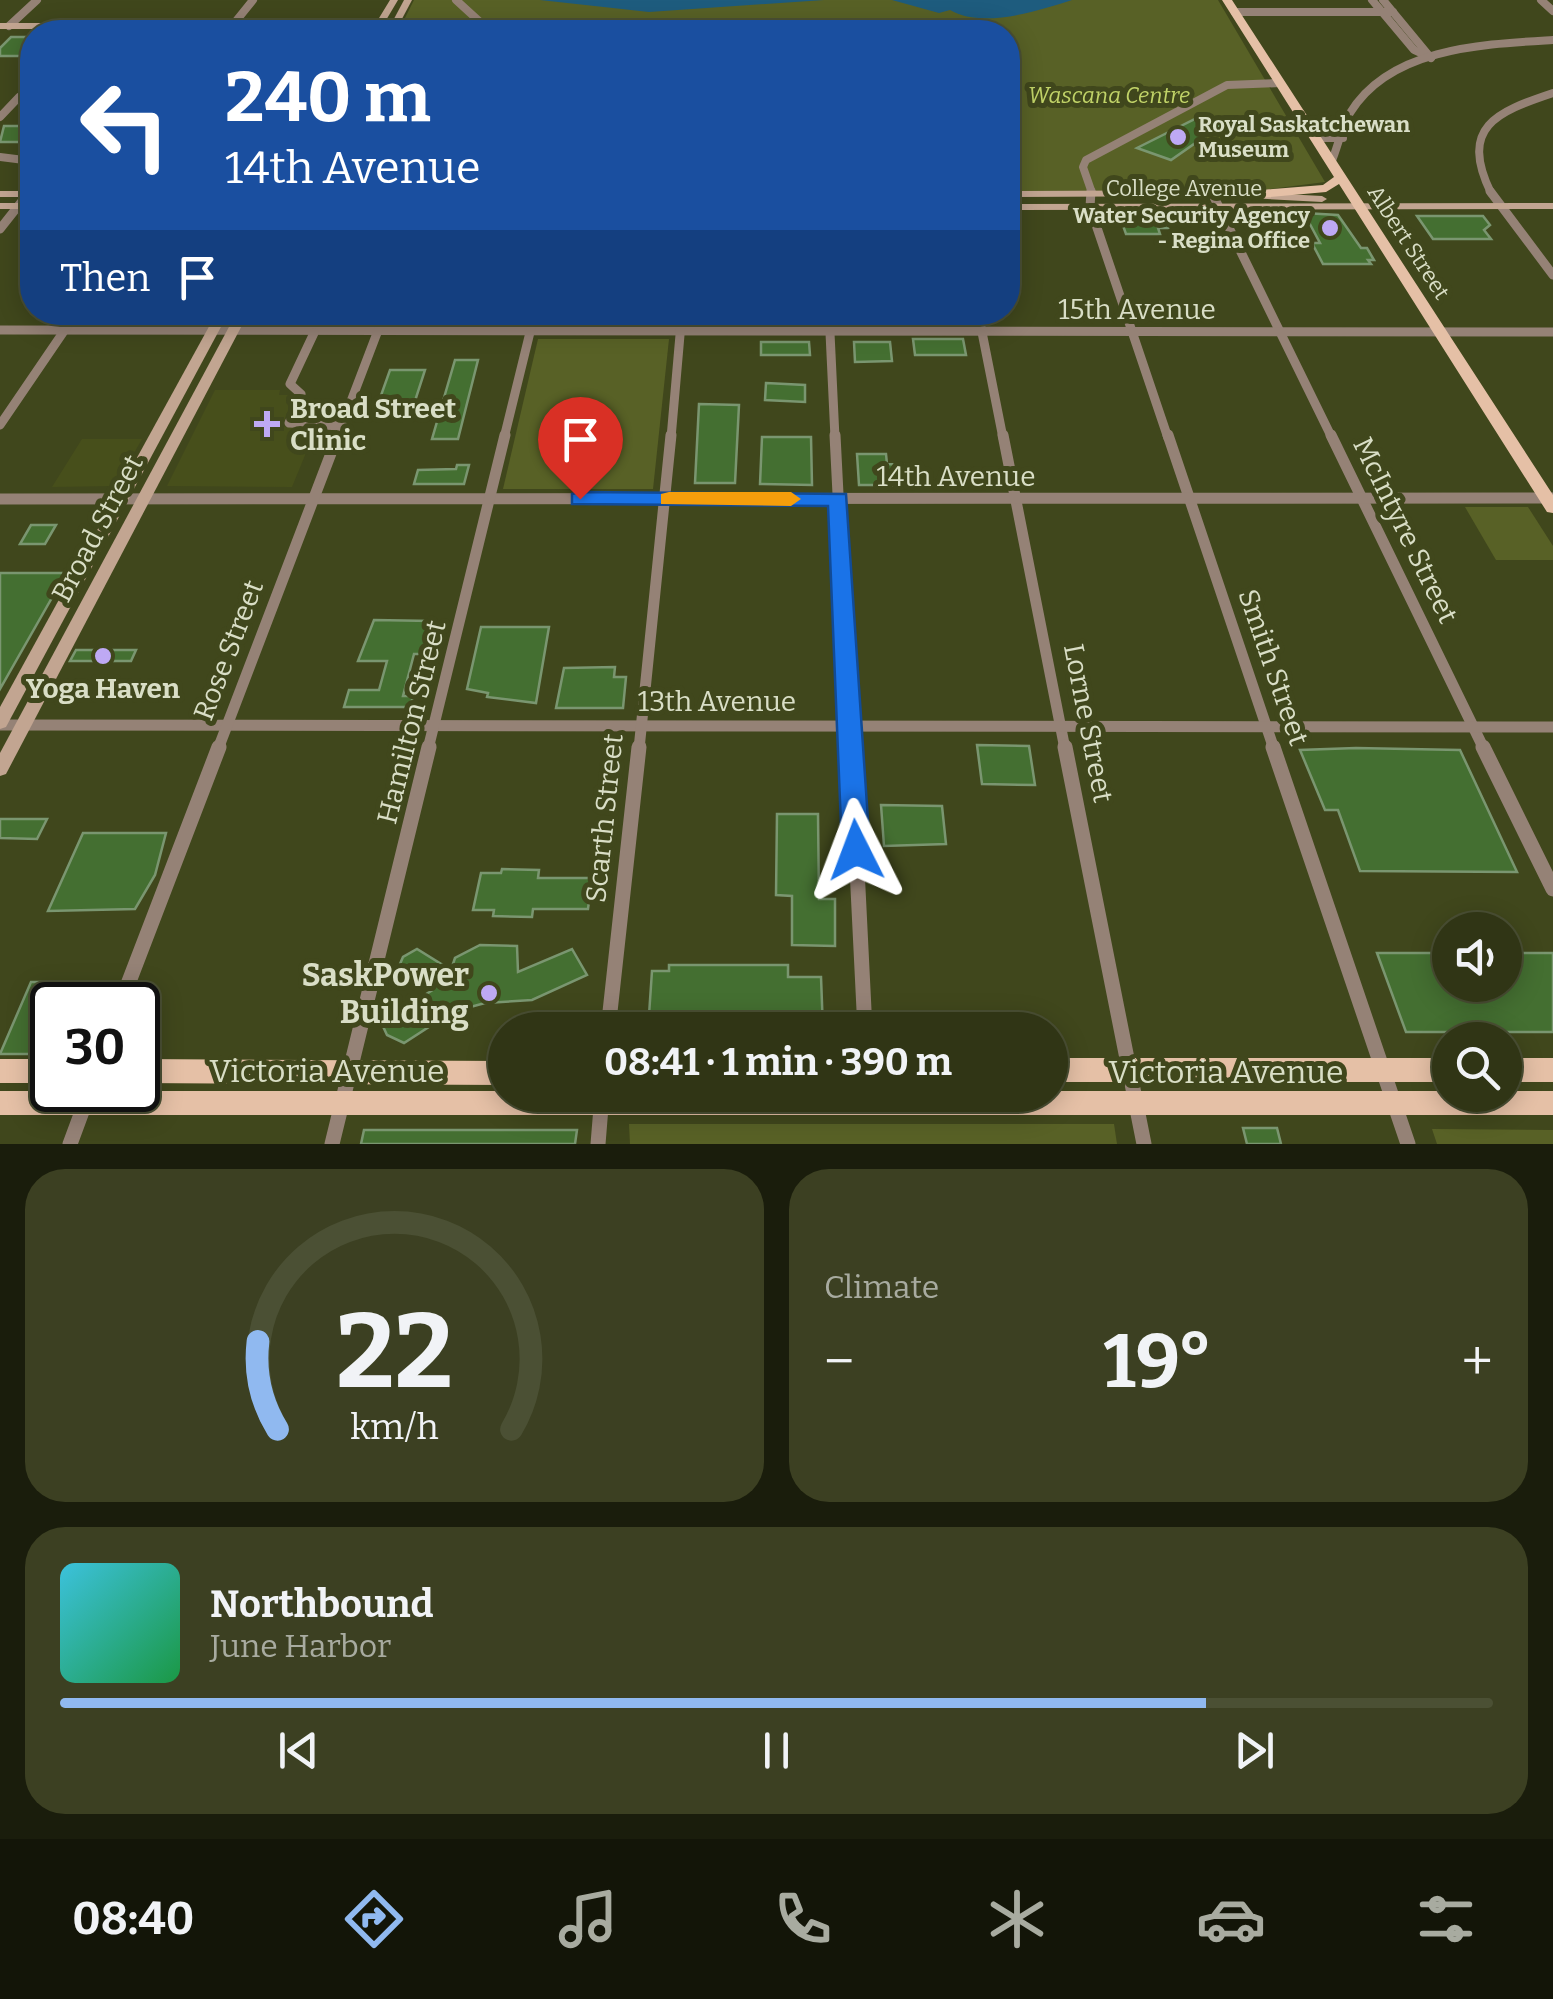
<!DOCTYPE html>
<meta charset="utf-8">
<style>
body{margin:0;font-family:Bitter,serif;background:#3c4022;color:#f1f3f6;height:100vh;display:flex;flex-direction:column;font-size:38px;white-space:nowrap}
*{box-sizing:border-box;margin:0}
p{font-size:32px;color:#a8aba0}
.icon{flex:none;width:55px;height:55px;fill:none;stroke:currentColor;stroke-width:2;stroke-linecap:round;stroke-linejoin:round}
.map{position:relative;height:1144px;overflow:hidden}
.sheet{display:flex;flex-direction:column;gap:25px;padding:25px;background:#1a1d0c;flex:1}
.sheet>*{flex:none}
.banner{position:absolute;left:20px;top:20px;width:1000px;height:305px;border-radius:40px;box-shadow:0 5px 25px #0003,0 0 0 2px #4b5034;background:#1a4fa0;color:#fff;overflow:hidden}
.buttons{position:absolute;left:1432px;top:912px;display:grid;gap:20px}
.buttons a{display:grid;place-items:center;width:90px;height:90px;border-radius:50%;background:#303515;box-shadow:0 5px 25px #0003,0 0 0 2px #4b5034;font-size:50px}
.speed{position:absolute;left:30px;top:982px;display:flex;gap:20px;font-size:50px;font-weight:700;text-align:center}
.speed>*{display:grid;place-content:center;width:130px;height:130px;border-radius:50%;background:#303515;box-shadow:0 5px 25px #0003,0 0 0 2px #4b5034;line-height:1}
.speed .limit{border:5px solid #111;border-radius:15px;background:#fff;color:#111}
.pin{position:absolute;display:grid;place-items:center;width:85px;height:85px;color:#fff;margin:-102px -42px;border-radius:50% 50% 50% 0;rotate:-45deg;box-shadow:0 0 10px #0007}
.pin .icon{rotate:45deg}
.me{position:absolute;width:110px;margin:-55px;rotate:357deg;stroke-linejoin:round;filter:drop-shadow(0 0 8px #0008)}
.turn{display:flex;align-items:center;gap:35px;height:210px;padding:0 40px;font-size:45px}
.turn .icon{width:130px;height:130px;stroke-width:2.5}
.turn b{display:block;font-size:70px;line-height:85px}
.then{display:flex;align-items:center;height:95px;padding:0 40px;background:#0003;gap:20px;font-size:38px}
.big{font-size:75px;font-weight:700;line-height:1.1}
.sheet .card{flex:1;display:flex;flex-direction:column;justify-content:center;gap:15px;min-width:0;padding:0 35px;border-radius:40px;background:#3c4022}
.sheet .dial{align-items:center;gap:0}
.dial svg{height:260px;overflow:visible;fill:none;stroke:#4b5034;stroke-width:7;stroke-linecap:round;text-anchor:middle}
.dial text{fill:#f1f3f6;stroke:none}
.song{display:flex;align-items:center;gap:30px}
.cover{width:120px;height:120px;border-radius:15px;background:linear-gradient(135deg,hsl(190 70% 55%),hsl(140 70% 35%))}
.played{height:10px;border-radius:5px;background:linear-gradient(90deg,#90b9f0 80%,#4b5034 80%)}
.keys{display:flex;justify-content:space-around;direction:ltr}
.heat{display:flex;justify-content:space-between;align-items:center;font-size:55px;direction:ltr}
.sheet .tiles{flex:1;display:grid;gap:25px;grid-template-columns:1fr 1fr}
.card:last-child{grid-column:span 2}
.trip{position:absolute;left:488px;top:1012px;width:580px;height:100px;border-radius:50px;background:#303515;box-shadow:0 5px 25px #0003,0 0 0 2px #4b5034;font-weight:700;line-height:100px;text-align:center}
.tab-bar{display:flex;height:160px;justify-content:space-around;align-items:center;background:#131508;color:#a8aba0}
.tab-bar .icon{width:70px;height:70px}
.tab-bar .current{color:#90b9f0}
.tab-bar b{font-size:45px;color:#f1f3f6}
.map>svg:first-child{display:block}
</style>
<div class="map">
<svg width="1553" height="1144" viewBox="0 0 1553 1144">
<rect width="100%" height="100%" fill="#40471c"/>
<g fill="#474f1b">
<polygon points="215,390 280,390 279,395 294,395 282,426 315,431 292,487 167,486"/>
<polygon points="82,439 142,439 115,486 52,487"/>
</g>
<g fill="#586126">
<polygon points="414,0 1218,0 1325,182 1261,190 1008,191 1008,32 484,32 471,23 400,28"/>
<polygon points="538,339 669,339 653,489 503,489"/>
<polygon points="1465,507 1528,507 1553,546 1553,560 1496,560"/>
<polygon points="629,1124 1114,1124 1117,1144 630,1144"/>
<polygon points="1432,1129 1553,1130 1553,1144 1437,1144"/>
</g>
<g fill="#1e5c7e">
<polygon points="540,0 824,0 649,12"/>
<path d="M892,0h180c-34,11 -90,29 -122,10l-11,3z"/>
</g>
<g fill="#446f31" stroke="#7a9670" stroke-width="2.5">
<polygon points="11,37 32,37 32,56 0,56 0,48"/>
<polygon points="1203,115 1221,125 1171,160 1137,148"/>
<polygon points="4,126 32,126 32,142 0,142"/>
<polygon points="1304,213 1338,215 1361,248 1367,248 1374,260 1368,260 1371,264 1323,264 1312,243 1320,243"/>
<polygon points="1417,216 1483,216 1490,225 1484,230 1491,239 1433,239"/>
<polygon points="1120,217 1163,217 1168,228 1158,228 1160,234 1126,234"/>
<polygon points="913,339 963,339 966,355 915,355"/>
<polygon points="761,342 809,342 810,355 761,355"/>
<polygon points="854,342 890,342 892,361 855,362"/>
<polygon points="455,360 478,360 458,439 432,439"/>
<polygon points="390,370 425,370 415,401 379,401"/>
<polygon points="766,383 805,385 805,402 765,400"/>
<polygon points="699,404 739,405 735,483 695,483"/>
<polygon points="762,437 811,437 812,485 760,484"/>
<polygon points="857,454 886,454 887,464 905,465 906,475 916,475 917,485 859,485"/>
<polygon points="457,465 469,465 464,484 414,484 418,470 456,469"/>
<polygon points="31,525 56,525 45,544 20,544"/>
<polygon points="0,573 66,573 0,689"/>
<polygon points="374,620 432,621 421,654 414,654 403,696 413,696 410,707 344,707 349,690 379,690 387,661 358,661"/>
<polygon points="481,627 549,627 536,703 487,697 488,693 467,689"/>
<polygon points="76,650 136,650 131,661 70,661"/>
<polygon points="615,667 614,677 626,677 623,708 556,708 564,668"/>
<polygon points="977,745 1029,746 1035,785 982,784"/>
<polygon points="1356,748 1460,750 1517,872 1360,871 1338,810 1325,810 1300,750"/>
<polygon points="881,805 942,806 946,844 884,846"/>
<polygon points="777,814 818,814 819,899 835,899 835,946 792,945 792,896 776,895"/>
<polygon points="0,819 47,819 37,839 0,838"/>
<polygon points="83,833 166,833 155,875 135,909 48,911"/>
<polygon points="502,869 539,870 538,878 592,878 588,909 533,909 532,917 493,916 494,910 473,910 481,873 501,873"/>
<polygon points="480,945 517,946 518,972 572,949 587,975 532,1000 485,1003 452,1012 404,1043 387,1035 381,1022 431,991 397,971 403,957 417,949 451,970 455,958"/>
<polygon points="1377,953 1450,953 1450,985 1505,985 1505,953 1553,953 1553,1032 1406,1032"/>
<polygon points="669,965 788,965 788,977 821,977 823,1030 648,1030 652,971 669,971"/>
<polygon points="31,982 109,982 99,1005 52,1005 52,1054 0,1054"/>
<polygon points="1243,1128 1277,1128 1281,1144 1247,1144"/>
<polygon points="364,1130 577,1130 575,1144 361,1144"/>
</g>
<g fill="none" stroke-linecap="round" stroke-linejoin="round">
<g stroke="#958276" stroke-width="8">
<polyline points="456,0 491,32"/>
<polyline points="1372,0 1414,50 1431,58"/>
<polyline points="1383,0 1431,58"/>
<polyline points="1541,0 1553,11"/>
<polyline points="1235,12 1393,12"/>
<polyline points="9,26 37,0"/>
<polyline points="232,26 253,0"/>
<polyline points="379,26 476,22"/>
<polyline points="0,117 19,97 32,91"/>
<polyline points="1315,138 1343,138"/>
<polyline points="0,157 32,161"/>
<path d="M1331,163c7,-16 10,-35 19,-50 40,-66 135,-69 203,-73"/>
<polyline points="28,193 32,188"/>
<polyline points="1092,193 1083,167 1086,160 1227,85 1280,83"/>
<path d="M1491,193c-32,-66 5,-81 62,-100"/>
</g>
<g stroke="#958276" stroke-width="9">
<polyline points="1091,191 1090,207 1168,438"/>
<polyline points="1490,191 1553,275"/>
<polyline points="1212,193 1332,438"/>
<polyline points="0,229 30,191"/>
<polyline points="829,312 835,438"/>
<polyline points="978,312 1003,438"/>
<polyline points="0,330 1553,332"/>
<polyline points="314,333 290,384 301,394 289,423 341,426"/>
<polyline points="0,425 77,312"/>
<polyline points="337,438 385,312"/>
<polyline points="504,438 535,312"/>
<polyline points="671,438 682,312"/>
</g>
<g stroke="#958276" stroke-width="11">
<polyline points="835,435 851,749"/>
<polyline points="1003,435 1065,749"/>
<polyline points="1168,435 1274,749"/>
<polyline points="1331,435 1484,749"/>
<polyline points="0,499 1553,498"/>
<polyline points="0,725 1553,727"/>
<polyline points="218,749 338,435"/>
<polyline points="428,749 505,435"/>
<polyline points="639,749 671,435"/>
</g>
<g stroke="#958276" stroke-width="15">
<polyline points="851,747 865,1030"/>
<polyline points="1065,747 1144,1144"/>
<polyline points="1273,747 1408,1144"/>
<polyline points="1483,747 1553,889"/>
<polyline points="120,1005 219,747"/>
<polyline points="608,1030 639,747"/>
<polyline points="70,1144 90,1090"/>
<polyline points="332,1144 429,747"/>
<polyline points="598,1144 602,1095"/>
</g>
<g fill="#c2a591" fill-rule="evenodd">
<polygon points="390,0 398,0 379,32 371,32 373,29 0,29 0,23 376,23"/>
<polygon points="404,0 412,0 395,32 387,32"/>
<polygon points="1212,190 1322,196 1327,199 1322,202 1212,196 1008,197 1008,191"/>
<rect x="0" y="191" width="32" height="6"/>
<rect x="0" y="203" width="32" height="6"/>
<polygon points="1553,203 1553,209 1008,210 1008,204"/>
<polygon points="217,312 229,312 6,727 0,729 0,707"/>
<polygon points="237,312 249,312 6,774 0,776 0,753"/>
</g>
<g fill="#e5c0a6" fill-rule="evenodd">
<polygon points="1222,0 1232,0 1553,495 1553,513 1547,512 1339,184 1326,192 1260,198 1254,194 1260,190 1323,185 1334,177"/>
<rect x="1050" y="1058" width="400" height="24"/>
<rect x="1505" y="1058" width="48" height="24"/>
<rect x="0" y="1059" width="52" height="24"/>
<polygon points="138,1059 505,1061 505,1085 138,1083"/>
<polygon points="0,1091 505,1091 505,1095 1050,1095 1050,1091 1450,1091 1450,1095 1505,1095 1505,1091 1553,1091 1553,1115 0,1115"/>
</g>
</g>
<polygon fill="#1a73e8" stroke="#114b97" stroke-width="2.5" points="580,492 846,494 870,850 866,858 846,858 842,850 828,506 572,504 572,494"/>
<polygon fill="#f59e0b" points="669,492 791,492 801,499 791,506 661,504 661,494"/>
<g fill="#bea9f4" stroke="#40471c" stroke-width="4">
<circle cx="1178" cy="137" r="10"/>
<circle cx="1330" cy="228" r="10"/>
<path d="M262 409h10v10h10v10h-10v10h-10v-10h-10v-10h10z"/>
<circle cx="103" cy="656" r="10"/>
<circle cx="489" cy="993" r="10"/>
</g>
<g text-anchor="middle" stroke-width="10" stroke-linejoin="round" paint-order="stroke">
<g font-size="22" font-style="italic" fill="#c1d368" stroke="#40471c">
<text x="1109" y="103">Wascana Centre</text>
</g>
<g font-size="22" font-weight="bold" fill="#d9dec6" stroke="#40471c" text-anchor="start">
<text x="1198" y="132">Royal Saskatchewan<tspan x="1198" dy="25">Museum</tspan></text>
<text x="1310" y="223" text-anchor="end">Water Security Agency<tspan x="1310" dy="25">- Regina Office</tspan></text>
</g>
<g font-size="22" fill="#d9dec6" stroke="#40471c">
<text x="1184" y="196">College Avenue</text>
<text transform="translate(1409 242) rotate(57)" y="8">Albert Street</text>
</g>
<g font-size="28" fill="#d9dec6" stroke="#40471c">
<text x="1137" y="319">15th Avenue</text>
<text x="956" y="486">14th Avenue</text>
<text transform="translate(97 528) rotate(-62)" y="10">Broad Street</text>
<text transform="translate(1406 530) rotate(64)" y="10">McIntyre Street</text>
<text transform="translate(228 650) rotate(-69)" y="10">Rose Street</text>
<text transform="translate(1274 667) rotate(71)" y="10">Smith Street</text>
<text x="717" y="711">13th Avenue</text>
<text transform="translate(411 722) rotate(-76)" y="10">Hamilton Street</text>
<text transform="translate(1089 723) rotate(79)" y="10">Lorne Street</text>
<text transform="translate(604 818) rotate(-84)" y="10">Scarth Street</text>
</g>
<g font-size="28" font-weight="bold" fill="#d9dec6" stroke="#40471c" text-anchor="start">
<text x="290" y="418">Broad Street<tspan x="290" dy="32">Clinic</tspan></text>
<text x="103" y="698" text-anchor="middle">Yoga Haven</text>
</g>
<g font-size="32" font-weight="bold" fill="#d9dec6" stroke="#40471c" text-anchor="end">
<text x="469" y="986">SaskPower<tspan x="469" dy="37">Building</tspan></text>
</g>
<g font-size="32" fill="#d9dec6" stroke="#40471c">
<text x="327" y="1082">Victoria Avenue</text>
<text x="1226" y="1083">Victoria Avenue</text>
</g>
</g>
</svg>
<div class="buttons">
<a><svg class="icon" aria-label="sound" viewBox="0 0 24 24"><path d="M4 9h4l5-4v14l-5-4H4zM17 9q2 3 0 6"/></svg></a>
<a><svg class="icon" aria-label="search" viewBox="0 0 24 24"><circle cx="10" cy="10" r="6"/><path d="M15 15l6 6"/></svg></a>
</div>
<div class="speed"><div class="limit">30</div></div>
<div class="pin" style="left:580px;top:499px;background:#d93025"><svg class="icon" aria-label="arrive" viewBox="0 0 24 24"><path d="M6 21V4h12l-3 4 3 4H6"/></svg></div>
<svg class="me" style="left:856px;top:850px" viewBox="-20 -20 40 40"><path d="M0-17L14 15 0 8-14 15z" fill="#1a73e8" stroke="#fff" stroke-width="4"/></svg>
<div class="trip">08:41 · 1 min · 390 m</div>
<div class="banner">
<div class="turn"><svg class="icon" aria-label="left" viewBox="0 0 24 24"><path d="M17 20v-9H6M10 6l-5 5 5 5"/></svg><div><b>240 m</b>14th Avenue</div></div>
<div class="then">Then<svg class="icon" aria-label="arrive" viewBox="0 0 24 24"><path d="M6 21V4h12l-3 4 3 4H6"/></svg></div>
</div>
</div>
<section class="sheet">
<div class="tiles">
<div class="card dial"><svg viewBox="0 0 100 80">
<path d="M14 69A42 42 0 1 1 86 69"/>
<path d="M14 69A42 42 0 0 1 8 42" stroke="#90b9f0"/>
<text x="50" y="56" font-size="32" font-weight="700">22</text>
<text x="50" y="72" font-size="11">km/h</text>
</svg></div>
<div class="card"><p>Climate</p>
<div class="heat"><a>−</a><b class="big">19°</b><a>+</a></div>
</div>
<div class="card">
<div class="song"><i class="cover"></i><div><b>Northbound</b><p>June Harbor</p></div></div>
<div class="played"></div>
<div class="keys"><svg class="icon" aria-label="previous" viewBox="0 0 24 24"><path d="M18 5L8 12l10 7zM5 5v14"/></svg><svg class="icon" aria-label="pause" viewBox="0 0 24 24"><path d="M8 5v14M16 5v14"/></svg><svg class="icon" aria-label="next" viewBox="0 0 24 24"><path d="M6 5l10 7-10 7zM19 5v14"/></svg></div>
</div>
</div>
</section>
<nav class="tab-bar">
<b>08:40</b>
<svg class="icon current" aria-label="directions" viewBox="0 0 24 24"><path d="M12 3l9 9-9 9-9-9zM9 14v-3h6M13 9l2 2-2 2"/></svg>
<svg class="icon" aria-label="music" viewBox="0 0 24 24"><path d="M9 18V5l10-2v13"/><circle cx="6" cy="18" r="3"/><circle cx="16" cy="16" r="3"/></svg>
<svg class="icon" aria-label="phone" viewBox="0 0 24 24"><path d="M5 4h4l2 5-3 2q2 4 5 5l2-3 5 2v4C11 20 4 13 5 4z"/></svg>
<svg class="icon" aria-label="climate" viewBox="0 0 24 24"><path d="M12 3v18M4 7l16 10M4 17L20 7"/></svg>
<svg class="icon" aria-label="car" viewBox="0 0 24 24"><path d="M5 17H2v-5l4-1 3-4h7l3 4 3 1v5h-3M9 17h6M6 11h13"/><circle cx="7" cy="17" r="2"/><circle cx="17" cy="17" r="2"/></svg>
<svg class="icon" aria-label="filters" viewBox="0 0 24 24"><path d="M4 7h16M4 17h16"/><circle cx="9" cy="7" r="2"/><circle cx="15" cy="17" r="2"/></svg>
</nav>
